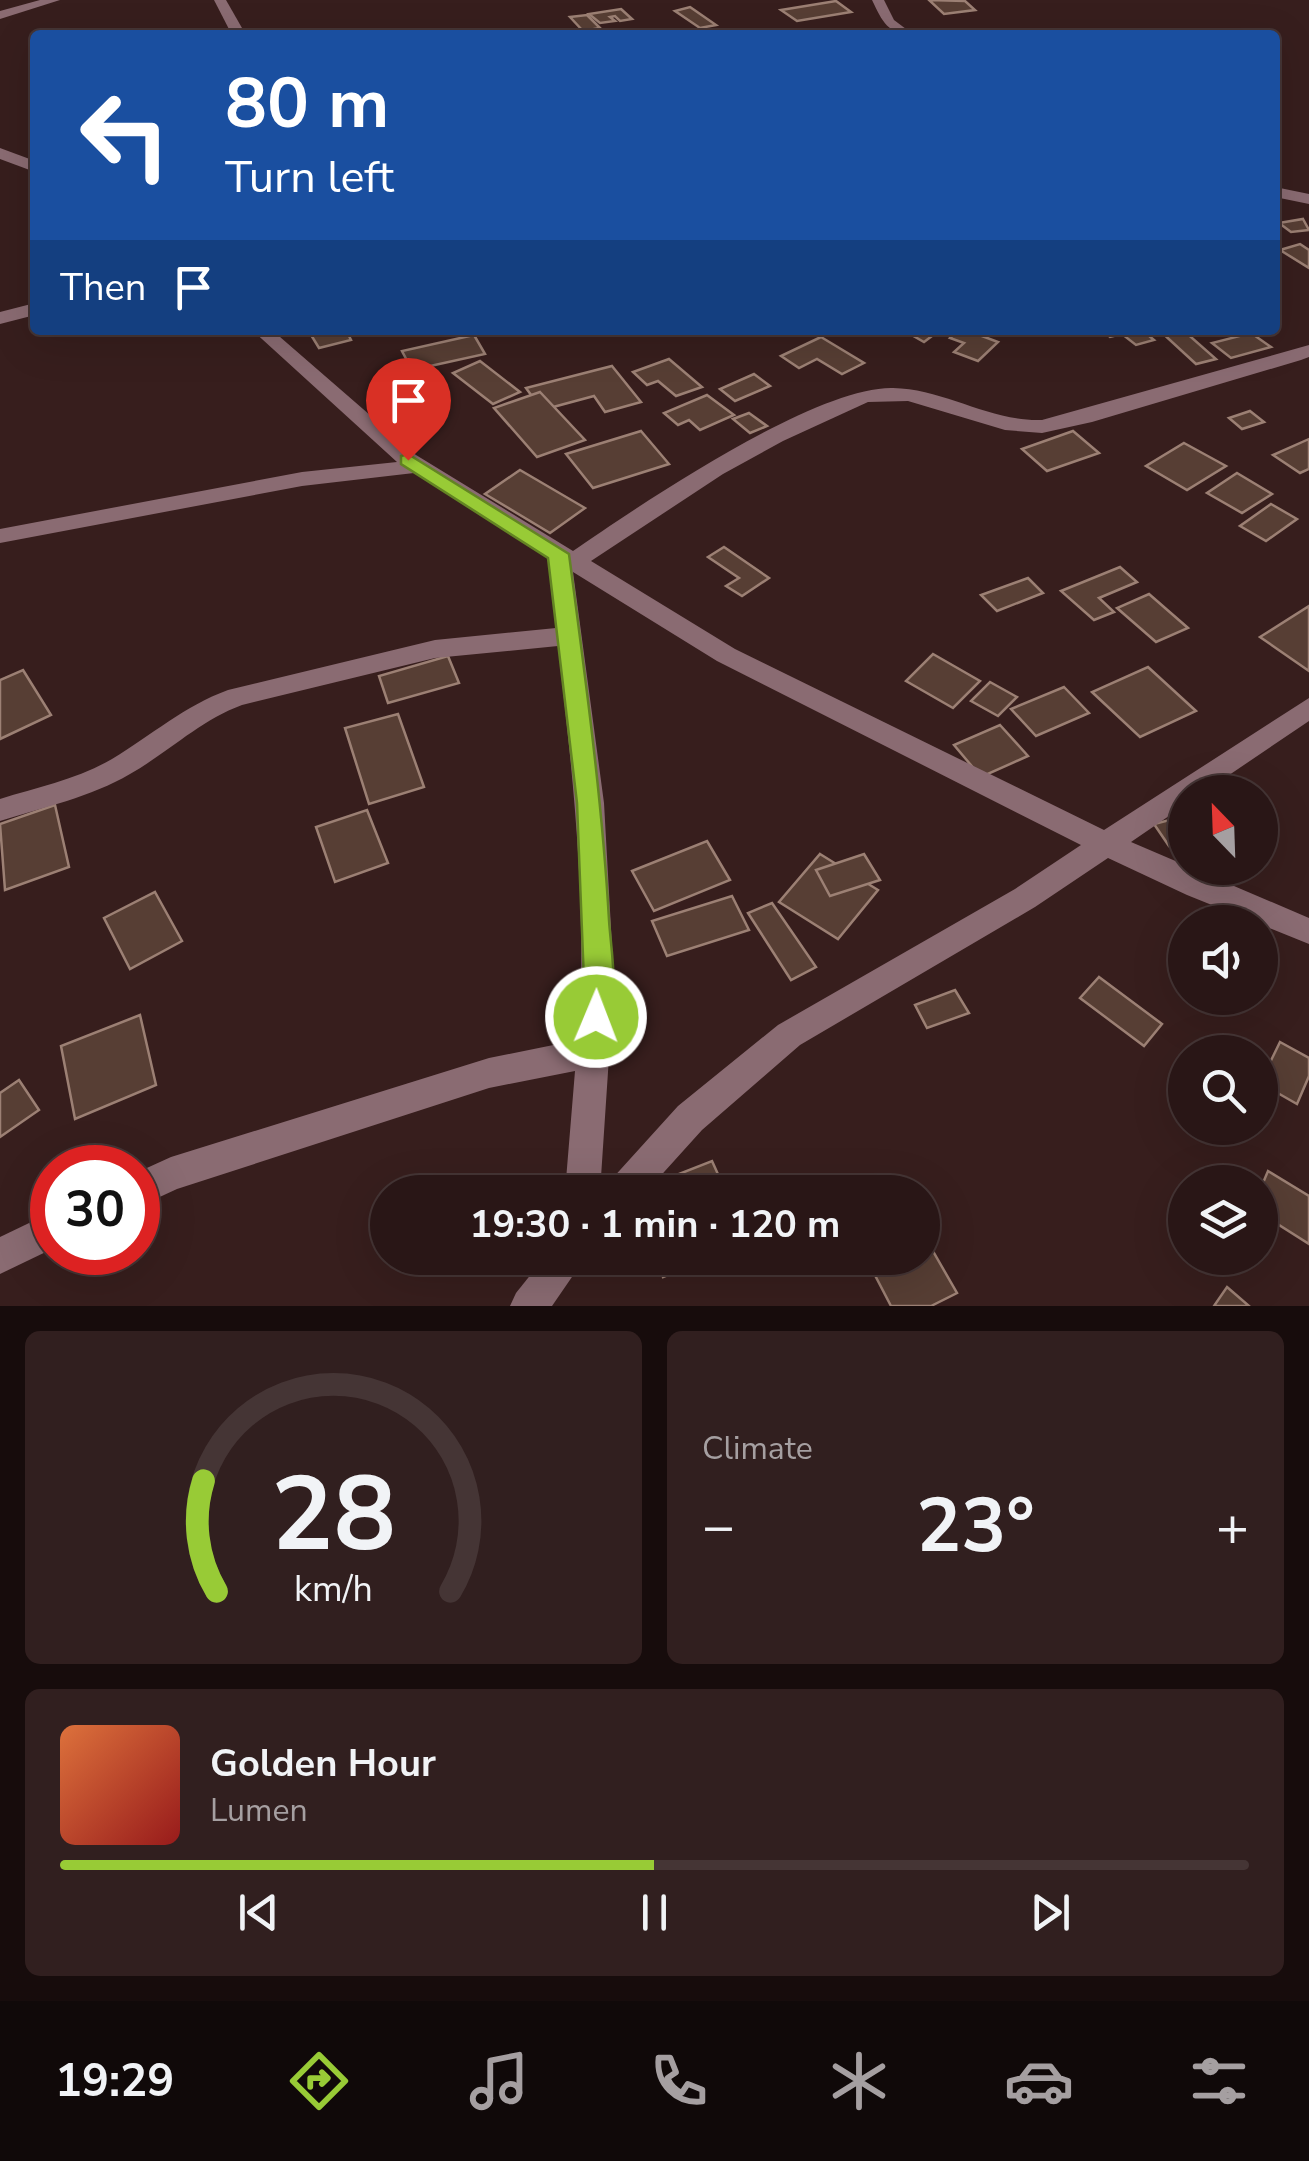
<!DOCTYPE html>
<meta charset="utf-8">
<style>
body{margin:0;font-family:"Nunito Sans",sans-serif;background:#311f1f;color:#f1f3f6;height:100vh;display:flex;flex-direction:column;font-size:38px;white-space:nowrap}
*{box-sizing:border-box;margin:0}
p{font-size:32px;color:#a59fa1}
.icon{flex:none;width:55px;height:55px;fill:none;stroke:currentColor;stroke-width:2;stroke-linecap:round;stroke-linejoin:round}
.map{position:relative;height:1306px;overflow:hidden}
.details{display:flex;flex-direction:column;gap:25px;padding:25px;background:#170c0c;flex:1}
.details>*{flex:none}
.banner{position:absolute;left:30px;top:30px;width:1250px;height:305px;border-radius:10px;box-shadow:0 10px 40px #0002,0 0 0 2px #453535;background:#1a4fa0;color:#fff;overflow:hidden}
.needle{width:65px;rotate:337deg}
.fabs{position:absolute;left:1168px;top:775px;display:grid;gap:20px}
.fabs a{display:grid;place-items:center;width:110px;height:110px;border-radius:50%;background:#291616;box-shadow:0 10px 40px #0002,0 0 0 2px #453535;font-size:50px}
.speed{position:absolute;left:30px;top:1145px;display:flex;gap:20px;font-size:50px;font-weight:700;text-align:center}
.speed>*{display:grid;place-content:center;width:130px;height:130px;border-radius:50%;background:#291616;box-shadow:0 10px 40px #0002,0 0 0 2px #453535;line-height:1}
.speed .limit{border:15px solid #d22;background:#fff;color:#111}
.pin{position:absolute;display:grid;place-items:center;width:85px;height:85px;color:#fff;margin:-102px -42px;border-radius:50% 50% 50% 0;rotate:-45deg;box-shadow:0 0 10px #0007}
.pin .icon{rotate:45deg}
.me{position:absolute;width:110px;margin:-55px;rotate:1deg;stroke-linejoin:round;filter:drop-shadow(0 0 8px #0008)}
.turn{display:flex;align-items:center;gap:35px;height:210px;padding:0 30px;font-size:45px}
.turn .icon{width:130px;height:130px;stroke-width:2.5}
.turn b{display:block;font-size:70px;line-height:85px}
.then{display:flex;align-items:center;height:95px;padding:0 30px;background:#0003;gap:20px;font-size:38px}
.big{font-size:75px;font-weight:700;line-height:1.1}
.details .tile{flex:1;display:flex;flex-direction:column;justify-content:center;gap:15px;min-width:0;padding:0 35px;border-radius:15px;background:#311f1f}
.details .dial{align-items:center;gap:0}
.dial svg{height:260px;overflow:visible;fill:none;stroke:#453535;stroke-width:7;stroke-linecap:round;text-anchor:middle}
.dial text{fill:#f1f3f6;stroke:none}
.song{display:flex;align-items:center;gap:30px}
.cover{width:120px;height:120px;border-radius:15px;background:linear-gradient(135deg,hsl(20 70% 55%),hsl(0 70% 35%))}
.played{height:10px;border-radius:5px;background:linear-gradient(90deg,#98cb36 50%,#453535 50%)}
.keys{display:flex;justify-content:space-around;direction:ltr}
.heat{display:flex;justify-content:space-between;align-items:center;font-size:55px;direction:ltr}
.details .tiles{flex:1;display:grid;gap:25px;grid-template-columns:1fr 1fr}
.tile:last-child{grid-column:span 2}
.trip{position:absolute;left:370px;top:1175px;width:570px;height:100px;border-radius:50px;background:#291616;box-shadow:0 10px 40px #0002,0 0 0 2px #453535;font-weight:700;line-height:100px;text-align:center}
.tab-bar{display:flex;height:160px;justify-content:space-around;align-items:center;background:#100909;color:#a59fa1}
.tab-bar .icon{width:70px;height:70px}
.tab-bar .active{color:#98cb36}
.tab-bar b{font-size:45px;color:#f1f3f6}
.map>svg:first-child{display:block}
</style>
<div class="map">
<svg width="1309" height="1306" viewBox="0 0 1309 1306">
<rect width="100%" height="100%" fill="#371e1d"/>
<g fill="#573e34" stroke="#9c8074" stroke-width="2.5">
<polygon points="929,0 965,1 975,10 944,14"/>
<polygon points="836,1 851,12 797,21 781,10"/>
<polygon points="690,7 716,25 700,28 675,11"/>
<polygon points="621,9 632,19 620,21 615,16 610,17 615,21 600,23 589,14"/>
<polygon points="587,15 600,28 583,31 570,17"/>
<polygon points="1303,219 1309,230 1291,232 1279,223"/>
<polygon points="1300,244 1309,250 1309,268 1280,250"/>
<polygon points="308,330 346,330 351,340 319,348"/>
<polygon points="903,330 940,330 924,342"/>
<polygon points="958,330 966,330 998,342 978,361 954,352 964,343 950,338"/>
<polygon points="1102,330 1142,330 1154,340 1136,345 1122,334 1110,337"/>
<polygon points="1159,330 1183,330 1216,359 1196,364"/>
<polygon points="1251,333 1271,347 1231,358 1212,343"/>
<polygon points="474,335 485,354 412,370 402,351"/>
<polygon points="821,337 864,363 842,374 817,359 799,368 781,356"/>
<polygon points="669,359 702,387 676,396 658,381 647,385 633,372"/>
<polygon points="480,361 520,392 493,404 453,373"/>
<polygon points="612,366 641,402 605,412 594,396 542,410 526,388"/>
<polygon points="754,374 770,386 735,401 720,389"/>
<polygon points="540,392 585,440 537,457 494,408"/>
<polygon points="707,395 734,415 700,430 689,420 678,425 664,413"/>
<polygon points="1250,411 1264,422 1242,429 1229,418"/>
<polygon points="749,413 767,426 750,433 733,419"/>
<polygon points="641,431 669,464 593,488 566,454"/>
<polygon points="1073,431 1099,453 1047,471 1022,449"/>
<polygon points="1309,439 1309,469 1300,473 1273,455"/>
<polygon points="1184,443 1226,466 1187,490 1146,466"/>
<polygon points="520,470 585,508 550,533 485,494"/>
<polygon points="1237,473 1272,494 1242,513 1207,493"/>
<polygon points="1271,504 1297,519 1266,541 1240,526"/>
<polygon points="724,547 769,578 742,596 726,586 739,578 708,557"/>
<polygon points="1120,567 1137,582 1099,598 1114,612 1094,620 1061,591"/>
<polygon points="1028,578 1043,593 997,611 981,595"/>
<polygon points="1149,594 1188,628 1156,642 1117,608"/>
<polygon points="1309,606 1309,671 1260,637"/>
<polygon points="933,654 980,681 953,708 906,681"/>
<polygon points="448,656 459,683 388,703 379,676"/>
<polygon points="1148,667 1196,711 1140,737 1092,692"/>
<polygon points="23,670 51,715 0,739 0,680"/>
<polygon points="990,682 1017,697 998,716 971,701"/>
<polygon points="1064,687 1089,713 1036,736 1011,709"/>
<polygon points="398,714 424,787 369,804 345,728"/>
<polygon points="1000,725 1028,756 981,777 954,745"/>
<polygon points="55,805 69,867 5,890 0,824"/>
<polygon points="367,810 388,863 335,882 316,827"/>
<polygon points="1185,816 1185,842 1169,846 1154,824"/>
<polygon points="707,841 730,880 654,911 632,871"/>
<polygon points="820,854 878,890 838,939 779,902"/>
<polygon points="864,854 880,880 830,896 816,870"/>
<polygon points="155,892 182,941 130,969 104,918"/>
<polygon points="732,896 749,930 667,956 652,921"/>
<polygon points="772,903 816,967 791,980 748,913"/>
<polygon points="1099,977 1162,1024 1144,1046 1080,998"/>
<polygon points="955,990 969,1013 927,1028 915,1005"/>
<polygon points="140,1015 156,1085 75,1119 61,1046"/>
<polygon points="1280,1042 1309,1058 1309,1076 1297,1104 1260,1083"/>
<polygon points="19,1080 39,1110 0,1137 0,1093"/>
<polygon points="712,1161 726,1192 633,1192"/>
<polygon points="1268,1171 1309,1196 1309,1244 1260,1213 1260,1190"/>
<polygon points="922,1232 957,1293 931,1306 891,1306 866,1258 922,1258"/>
<polygon points="655,1258 709,1258 663,1277"/>
<polygon points="1227,1287 1249,1306 1214,1306"/>
</g>
<g fill="none" stroke-linecap="round" stroke-linejoin="round">
<g fill="#8a6b72" fill-rule="evenodd">
<polygon points="40,0 60,0 0,19 0,11"/>
<polygon points="214,0 226,0 246,35 232,35"/>
<path d="M872,0h12l10,20 20,15c-26,0 -32,-14 -42,-35z"/>
<polygon points="0,148 35,161 35,172 0,159"/>
<polygon points="1275,187 1309,194 1309,204 1275,197"/>
<polygon points="35,303 35,315 0,324 0,312"/>
<path d="M252,330h20l144,125 157,96c67,-46 242,-165 320,-163 52,1 97,34 149,32l267,-75v12l-8,3 -209,62 -50,11 -37,-3 -97,-29 -40,1 -85,39 -60,33 -132,87 144,88 369,181 205,-132v23l-105,71h-19v13l-54,37 178,76v26l-122,-49 -79,-37 -73,49 -235,138 -98,85 -56,62h-40l5,-12 67,-74 100,-81 237,-136 66,-44 -364,-184 -144,-89 31,231 10,179 -14,210h-35l10,-121 -86,17 -312,101 -39,18v-35l33,-15 318,-99 89,-18c10,-132 -5,-263 -20,-394l-123,12 -193,47c-43,16 -73,47 -112,69 -39,23 -86,33 -130,47v-22c38,-12 78,-20 112,-40 40,-24 72,-53 116,-69l207,-50 121,-12 -8,-72 -134,-83 -112,13 -302,57v-14l302,-57 95,-10z"/>
<polygon points="52,1212 52,1249 0,1274 0,1237"/>
<polygon points="544,1258 585,1258 552,1306 510,1306 516,1293"/>
</g>
</g>
<path fill="#98cb36" stroke="#638423" stroke-width="2.5" d="M408,454l161,100c16,122 33,243 40,366 2,32 11,76 -3,106l-10,4 -10,-4 -4,-9 2,-35 -7,-179 -29,-245 -147,-94v-8z"/>
</svg>
<div class="fabs">
<a><svg class="needle" viewBox="-14 -14 28 28"><path d="M0-13l5 13h-10z" fill="#e53935"/><path d="M0 13l5-13h-10z" fill="#a59fa1"/></svg></a>
<a><svg class="icon" aria-label="sound" viewBox="0 0 24 24"><path d="M4 9h4l5-4v14l-5-4H4zM17 9q2 3 0 6"/></svg></a>
<a><svg class="icon" aria-label="search" viewBox="0 0 24 24"><circle cx="10" cy="10" r="6"/><path d="M15 15l6 6"/></svg></a>
<a><svg class="icon" aria-label="layers" viewBox="0 0 24 24"><path d="M12 4l9 5-9 5-9-5zM3 14l9 5 9-5"/></svg></a>
</div>
<div class="speed"><div class="limit">30</div></div>
<div class="pin" style="left:408px;top:460px;background:#d93025"><svg class="icon" aria-label="arrive" viewBox="0 0 24 24"><path d="M6 21V4h12l-3 4 3 4H6"/></svg></div>
<svg class="me" style="left:596px;top:1017px" viewBox="-20 -20 40 40"><circle r="17" fill="#98cb36" stroke="#fff" stroke-width="3"/><path d="M0-11L8 9 0 5-8 9z" fill="#fff"/></svg>
<div class="trip">19:30 · 1 min · 120 m</div>
<div class="banner">
<div class="turn"><svg class="icon" aria-label="left" viewBox="0 0 24 24"><path d="M17 20v-9H6M10 6l-5 5 5 5"/></svg><div><b>80 m</b>Turn left</div></div>
<div class="then">Then<svg class="icon" aria-label="arrive" viewBox="0 0 24 24"><path d="M6 21V4h12l-3 4 3 4H6"/></svg></div>
</div>
</div>
<section class="details">
<div class="tiles">
<div class="tile dial"><svg viewBox="0 0 100 80">
<path d="M14 69A42 42 0 1 1 86 69"/>
<path d="M14 69A42 42 0 0 1 10 35" stroke="#98cb36"/>
<text x="50" y="56" font-size="32" font-weight="700">28</text>
<text x="50" y="72" font-size="11">km/h</text>
</svg></div>
<div class="tile"><p>Climate</p>
<div class="heat"><a>−</a><b class="big">23°</b><a>+</a></div>
</div>
<div class="tile">
<div class="song"><i class="cover"></i><div><b>Golden Hour</b><p>Lumen</p></div></div>
<div class="played"></div>
<div class="keys"><svg class="icon" aria-label="previous" viewBox="0 0 24 24"><path d="M18 5L8 12l10 7zM5 5v14"/></svg><svg class="icon" aria-label="pause" viewBox="0 0 24 24"><path d="M8 5v14M16 5v14"/></svg><svg class="icon" aria-label="next" viewBox="0 0 24 24"><path d="M6 5l10 7-10 7zM19 5v14"/></svg></div>
</div>
</div>
</section>
<nav class="tab-bar">
<b>19:29</b>
<svg class="icon active" aria-label="directions" viewBox="0 0 24 24"><path d="M12 3l9 9-9 9-9-9zM9 14v-3h6M13 9l2 2-2 2"/></svg>
<svg class="icon" aria-label="music" viewBox="0 0 24 24"><path d="M9 18V5l10-2v13"/><circle cx="6" cy="18" r="3"/><circle cx="16" cy="16" r="3"/></svg>
<svg class="icon" aria-label="phone" viewBox="0 0 24 24"><path d="M5 4h4l2 5-3 2q2 4 5 5l2-3 5 2v4C11 20 4 13 5 4z"/></svg>
<svg class="icon" aria-label="climate" viewBox="0 0 24 24"><path d="M12 3v18M4 7l16 10M4 17L20 7"/></svg>
<svg class="icon" aria-label="car" viewBox="0 0 24 24"><path d="M5 17H2v-5l4-1 3-4h7l3 4 3 1v5h-3M9 17h6M6 11h13"/><circle cx="7" cy="17" r="2"/><circle cx="17" cy="17" r="2"/></svg>
<svg class="icon" aria-label="filters" viewBox="0 0 24 24"><path d="M4 7h16M4 17h16"/><circle cx="9" cy="7" r="2"/><circle cx="15" cy="17" r="2"/></svg>
</nav>
